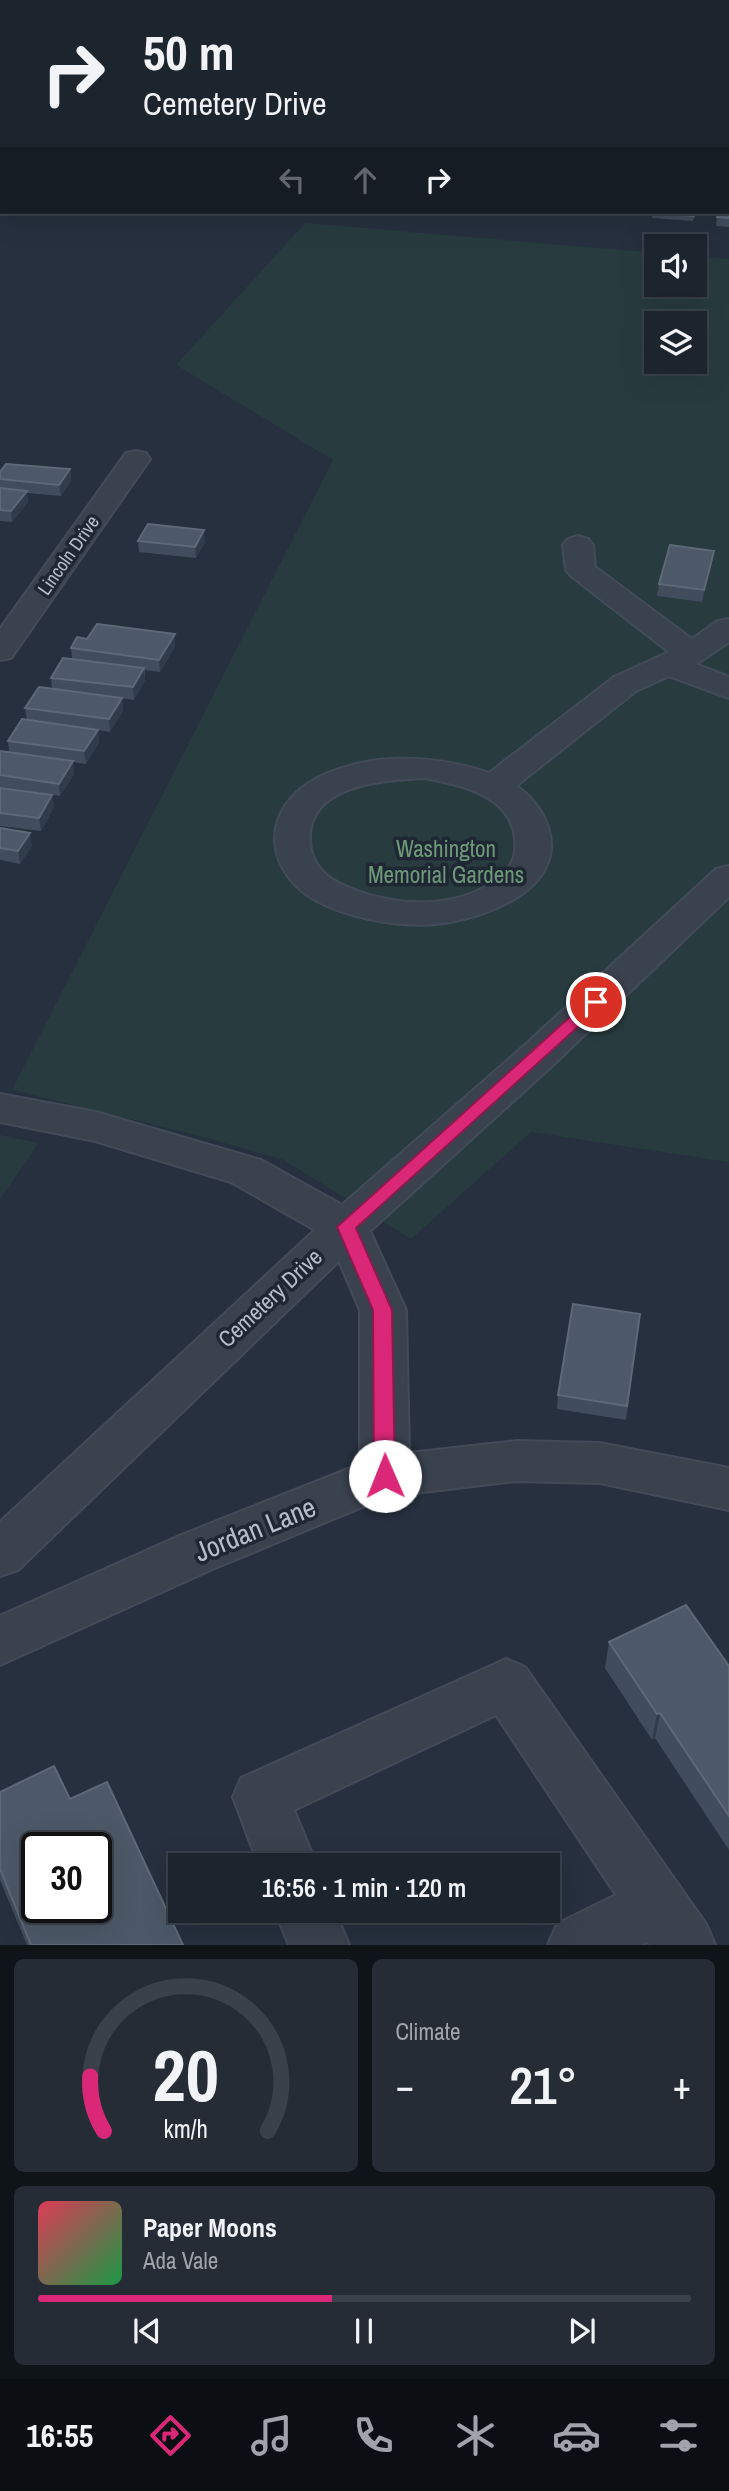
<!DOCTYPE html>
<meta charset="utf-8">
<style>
body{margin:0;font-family:"Archivo Narrow",sans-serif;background:#252c36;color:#f1f3f6;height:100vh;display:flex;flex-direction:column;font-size:26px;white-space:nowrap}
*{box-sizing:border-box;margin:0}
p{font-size:23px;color:#a0a4aa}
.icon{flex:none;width:38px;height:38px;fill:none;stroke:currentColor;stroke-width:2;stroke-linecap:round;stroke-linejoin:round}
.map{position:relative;height:1945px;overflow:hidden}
.drawer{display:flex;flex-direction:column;gap:14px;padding:14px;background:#0f1419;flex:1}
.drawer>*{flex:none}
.banner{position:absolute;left:0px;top:0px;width:730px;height:214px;box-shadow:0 7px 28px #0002,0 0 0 2px #3a414a;background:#1c242e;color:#f1f3f6;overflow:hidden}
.controls{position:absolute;left:644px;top:234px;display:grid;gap:14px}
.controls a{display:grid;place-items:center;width:63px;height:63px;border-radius:0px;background:#1c242e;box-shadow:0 7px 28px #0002,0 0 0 2px #3a414a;font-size:35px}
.speed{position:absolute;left:21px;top:1832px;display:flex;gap:14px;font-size:35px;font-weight:700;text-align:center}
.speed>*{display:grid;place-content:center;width:91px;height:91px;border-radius:50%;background:#1c242e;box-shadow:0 7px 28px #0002,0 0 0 2px #3a414a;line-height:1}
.speed .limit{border:4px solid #111;border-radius:10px;background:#fff;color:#111}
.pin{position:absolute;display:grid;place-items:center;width:60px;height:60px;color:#fff;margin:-30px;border:4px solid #fff;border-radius:50%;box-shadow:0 2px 7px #0007}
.me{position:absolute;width:77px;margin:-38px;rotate:359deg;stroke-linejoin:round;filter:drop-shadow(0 0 5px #0008)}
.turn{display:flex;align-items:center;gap:24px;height:147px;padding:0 28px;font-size:32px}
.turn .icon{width:91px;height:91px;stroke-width:2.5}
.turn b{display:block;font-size:49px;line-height:60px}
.lanes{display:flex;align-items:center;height:66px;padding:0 28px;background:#0003;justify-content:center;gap:35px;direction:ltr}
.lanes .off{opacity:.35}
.big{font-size:52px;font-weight:600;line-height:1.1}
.drawer .tile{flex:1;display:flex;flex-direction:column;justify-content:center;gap:10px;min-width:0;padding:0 24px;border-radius:10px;background:#252c36}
.drawer .dial{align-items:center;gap:0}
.dial svg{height:182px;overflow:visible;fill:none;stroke:#3a414a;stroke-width:7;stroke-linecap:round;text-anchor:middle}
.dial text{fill:#f1f3f6;stroke:none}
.song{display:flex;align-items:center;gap:21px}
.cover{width:84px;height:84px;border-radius:10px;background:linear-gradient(135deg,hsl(350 70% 55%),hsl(140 70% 35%))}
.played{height:7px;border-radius:4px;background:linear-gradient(90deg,#db2777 45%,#3a414a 45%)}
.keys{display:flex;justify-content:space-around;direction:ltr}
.heat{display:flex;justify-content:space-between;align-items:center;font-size:38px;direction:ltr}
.drawer .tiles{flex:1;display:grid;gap:14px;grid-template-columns:1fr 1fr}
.tile:last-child{grid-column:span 2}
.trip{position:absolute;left:168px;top:1853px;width:392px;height:70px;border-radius:0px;background:#1c242e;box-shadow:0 7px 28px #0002,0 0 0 2px #3a414a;font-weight:600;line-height:70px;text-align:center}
.menu{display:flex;height:112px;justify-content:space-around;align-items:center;background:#0b0e12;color:#a0a4aa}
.menu .icon{width:49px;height:49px}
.menu .active{color:#db2777}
.menu b{font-size:32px;color:#f1f3f6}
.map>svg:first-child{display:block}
</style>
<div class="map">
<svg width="729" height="1945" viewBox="0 0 729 1945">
<rect width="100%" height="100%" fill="#26303e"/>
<g fill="#283c3f" fill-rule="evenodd">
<path d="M305,223l351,30v32h39v-29l34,3v903l-198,-30 -120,107 -127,-79 -88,-25 -184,-45 321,-630 -157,-95zM656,324h39v38h-39z"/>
<polygon points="0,1135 39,1143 0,1199"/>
</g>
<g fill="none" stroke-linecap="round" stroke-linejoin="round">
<g stroke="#434b58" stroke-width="4">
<g id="minor">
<rect x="114" y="0" width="18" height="2"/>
<polygon points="402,0 420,0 402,2"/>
<rect x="682" y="0" width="18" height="2"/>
<rect x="0" y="12" width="2" height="10"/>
<polygon points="2,108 2,120 0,121 0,109"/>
<rect x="728" y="181" width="1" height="12"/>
<polygon points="136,451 146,453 150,459 11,658 0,660 0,629 126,453"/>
<path d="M578,536l10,3 5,6 2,22 97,72 26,-18 11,-2v23l-33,22 33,13v21l-60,-22 -33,15 -120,95c15,10 26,24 32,41 20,63 -65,92 -112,97 -36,3 -76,-4 -109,-18 -66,-29 -71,-100 -4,-131 53,-23 113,-20 166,-2l125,-96 55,-25 -98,-76 -5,-6 -3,-25 5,-6zM425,778c35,7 85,17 90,60 1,10 0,22 -7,30 -40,46 -120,40 -169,15 -16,-8 -28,-22 -29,-41 -4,-58 74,-62 115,-64z"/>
<polygon points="729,866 729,897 553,1065 370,1231 406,1310 409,1453 517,1441 600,1443 729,1468 729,1510 600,1483 517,1481 389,1496 215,1568 0,1665 0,1616 179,1536 360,1464 360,1310 339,1261 18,1570 0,1576 0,1522 315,1230 231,1182 95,1141 0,1122 0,1094 96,1112 261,1160 342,1205 525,1045 716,869"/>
<polygon points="506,1659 525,1667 706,1924 715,1945 650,1945 647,1942 641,1945 548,1945 557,1924 616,1895 496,1715 294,1810 317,1866 259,1866 233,1797 241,1778"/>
<polygon points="275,1911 335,1911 349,1945 289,1945"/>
</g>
</g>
<use href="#minor" fill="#3a424e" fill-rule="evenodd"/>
</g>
<g fill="#414c5c">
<polygon points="313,0 350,0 348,2 313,2"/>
<polygon points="729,203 729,227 716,226 717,217"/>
<polygon points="596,212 638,212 637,215"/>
<polygon points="653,212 696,212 693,221 652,218"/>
<polygon points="70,469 71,481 61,496 27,493 28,502 12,522 0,521 0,472"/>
<polygon points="138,541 205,542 196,558 139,552"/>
<polygon points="714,551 712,562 702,602 657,596 659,584"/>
<polygon points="175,646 160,672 145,670 145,680 134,700 99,695 122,698 123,711 110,732 98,730 99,742 86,764 73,762 74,774 60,796 52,795 54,807 41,831 0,826 0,788 35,792 0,787 0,751 9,752 8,741 27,720 25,708 52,689 51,678 72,659 71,648"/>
<polygon points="0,828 32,846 20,864 0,860"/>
<polygon points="640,1314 626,1420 557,1409 558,1395"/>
<polygon points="609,1642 729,1666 729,1850 655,1738 652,1740 605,1668"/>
<polygon points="0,1792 70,1799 183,1945 27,1945 0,1880"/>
</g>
<g fill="#313c4b">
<polygon points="0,0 9,0 10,2 0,3"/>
<polygon points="70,469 71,481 61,496 59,485"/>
<polygon points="27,491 28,502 12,522 11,511"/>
<polygon points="204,530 205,542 196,558 195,547"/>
<polygon points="714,551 712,562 702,602 704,590"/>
<polygon points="175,634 175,646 160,672 159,660"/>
<polygon points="144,668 145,680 134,700 133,687"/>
<polygon points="122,698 123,711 110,732 109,719"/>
<polygon points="98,730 99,742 86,764 84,751"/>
<polygon points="73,761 74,774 60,796 59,784"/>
<polygon points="52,795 54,807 41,831 39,818"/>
<polygon points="30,833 32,846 20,864 18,851"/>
<polygon points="660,1713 655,1738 652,1740 657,1714"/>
</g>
<g fill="#4d5968" stroke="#5e6877" stroke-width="2" fill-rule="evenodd">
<polygon points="170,0 193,0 194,2 171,2"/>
<polygon points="320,0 346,0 345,2"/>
<polygon points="0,63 2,63 2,74 0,76"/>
<polygon points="728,203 729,203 729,218 717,217 719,212 728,212"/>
<polygon points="653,212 695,212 694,216"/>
<polygon points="6,464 70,469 59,485 0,479 0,472"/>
<polygon points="0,488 27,491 11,511 0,510"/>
<polygon points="148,524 204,530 195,547 138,541"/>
<polygon points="670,545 714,551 704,590 659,584"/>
<polygon points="97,624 175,634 159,660 71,648 77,637 87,639"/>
<polygon points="63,658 144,668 133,687 51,678"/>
<polygon points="39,687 122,698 109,719 25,708"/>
<polygon points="22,719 98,730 84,751 8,741"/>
<polygon points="0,751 73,761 59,784 0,775"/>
<polygon points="0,788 52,795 39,818 0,813"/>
<polygon points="0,828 30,833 18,851 0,848"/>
<polygon points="573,1304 640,1314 627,1406 558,1395"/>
<polygon points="686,1605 729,1666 729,1816 660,1713 657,1714 609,1642"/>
<path d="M54,1766l16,33 37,-17 76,163h-152l-31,-76v-77zM37,1848h59v60h-59z"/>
</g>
<polygon fill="#db2777" stroke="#8e194d" stroke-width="2" points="596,996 602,998 604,1002 602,1005 356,1228 392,1310 395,1476 392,1482 385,1485 377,1482 374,1476 373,1310 337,1227 591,998"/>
<g text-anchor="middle" stroke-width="7" stroke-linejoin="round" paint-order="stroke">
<g font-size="19" fill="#b6bdc9" stroke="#1f2734">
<text transform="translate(68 555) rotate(-55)" y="7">Lincoln Drive</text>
</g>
<g font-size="23" fill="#6e9979" stroke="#1f2734">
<text x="446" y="857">Washington<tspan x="446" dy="26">Memorial Gardens</tspan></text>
</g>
<g font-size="23" fill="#b6bdc9" stroke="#1f2734">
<text transform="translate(270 1298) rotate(-43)" y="8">Cemetery Drive</text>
</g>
<g font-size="28" fill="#b6bdc9" stroke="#1f2734">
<text transform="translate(255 1529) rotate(-22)" y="10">Jordan Lane</text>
</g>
</g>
</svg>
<div class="controls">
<a><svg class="icon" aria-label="sound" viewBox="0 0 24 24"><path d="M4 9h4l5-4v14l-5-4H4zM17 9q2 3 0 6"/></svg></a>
<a><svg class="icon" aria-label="layers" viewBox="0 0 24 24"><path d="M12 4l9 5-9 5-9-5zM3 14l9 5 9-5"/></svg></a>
</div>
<div class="speed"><div class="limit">30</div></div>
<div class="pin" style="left:596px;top:1002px;background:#d93025"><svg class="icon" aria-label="arrive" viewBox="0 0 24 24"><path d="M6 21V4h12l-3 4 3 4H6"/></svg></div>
<svg class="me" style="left:385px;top:1476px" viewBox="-20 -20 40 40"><circle r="19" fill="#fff"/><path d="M0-13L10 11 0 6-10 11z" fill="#db2777"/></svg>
<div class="trip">16:56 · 1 min · 120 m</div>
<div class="banner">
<div class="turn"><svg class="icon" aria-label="right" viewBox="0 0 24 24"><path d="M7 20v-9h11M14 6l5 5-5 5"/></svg><div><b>50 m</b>Cemetery Drive</div></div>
<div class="lanes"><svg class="icon off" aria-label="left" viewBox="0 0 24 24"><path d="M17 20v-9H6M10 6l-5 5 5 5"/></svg><svg class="icon off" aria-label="ahead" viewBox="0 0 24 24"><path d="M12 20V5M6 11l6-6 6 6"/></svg><svg class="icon" aria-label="right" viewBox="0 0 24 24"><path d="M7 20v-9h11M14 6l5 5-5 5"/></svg></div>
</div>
</div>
<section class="drawer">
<div class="tiles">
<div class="tile dial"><svg viewBox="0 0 100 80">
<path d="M14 69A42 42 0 1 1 86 69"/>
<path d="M14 69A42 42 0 0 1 8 45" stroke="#db2777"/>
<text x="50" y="56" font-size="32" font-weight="700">20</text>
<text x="50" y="72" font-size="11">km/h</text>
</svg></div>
<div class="tile"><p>Climate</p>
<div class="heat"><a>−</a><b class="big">21°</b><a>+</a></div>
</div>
<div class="tile">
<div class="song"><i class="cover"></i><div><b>Paper Moons</b><p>Ada Vale</p></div></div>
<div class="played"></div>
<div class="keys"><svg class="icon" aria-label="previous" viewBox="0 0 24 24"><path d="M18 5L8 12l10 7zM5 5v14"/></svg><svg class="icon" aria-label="pause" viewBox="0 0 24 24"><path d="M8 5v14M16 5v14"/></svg><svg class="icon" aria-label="next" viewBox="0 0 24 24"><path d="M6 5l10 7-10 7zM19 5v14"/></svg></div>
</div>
</div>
</section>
<nav class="menu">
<b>16:55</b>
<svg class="icon active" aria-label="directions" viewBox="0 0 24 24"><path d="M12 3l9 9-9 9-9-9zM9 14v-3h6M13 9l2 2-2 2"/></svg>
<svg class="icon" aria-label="music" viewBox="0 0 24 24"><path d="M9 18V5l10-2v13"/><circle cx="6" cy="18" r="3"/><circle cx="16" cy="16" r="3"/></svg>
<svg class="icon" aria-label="phone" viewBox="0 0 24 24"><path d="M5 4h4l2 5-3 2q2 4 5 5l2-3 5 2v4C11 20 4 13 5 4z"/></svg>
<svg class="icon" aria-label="climate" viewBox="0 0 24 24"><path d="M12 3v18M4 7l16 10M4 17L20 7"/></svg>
<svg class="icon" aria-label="car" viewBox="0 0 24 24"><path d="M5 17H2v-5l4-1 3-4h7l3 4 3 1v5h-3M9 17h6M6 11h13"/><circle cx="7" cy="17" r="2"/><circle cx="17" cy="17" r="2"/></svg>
<svg class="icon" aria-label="filters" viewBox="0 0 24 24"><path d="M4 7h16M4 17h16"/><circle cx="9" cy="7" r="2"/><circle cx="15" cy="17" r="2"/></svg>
</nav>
